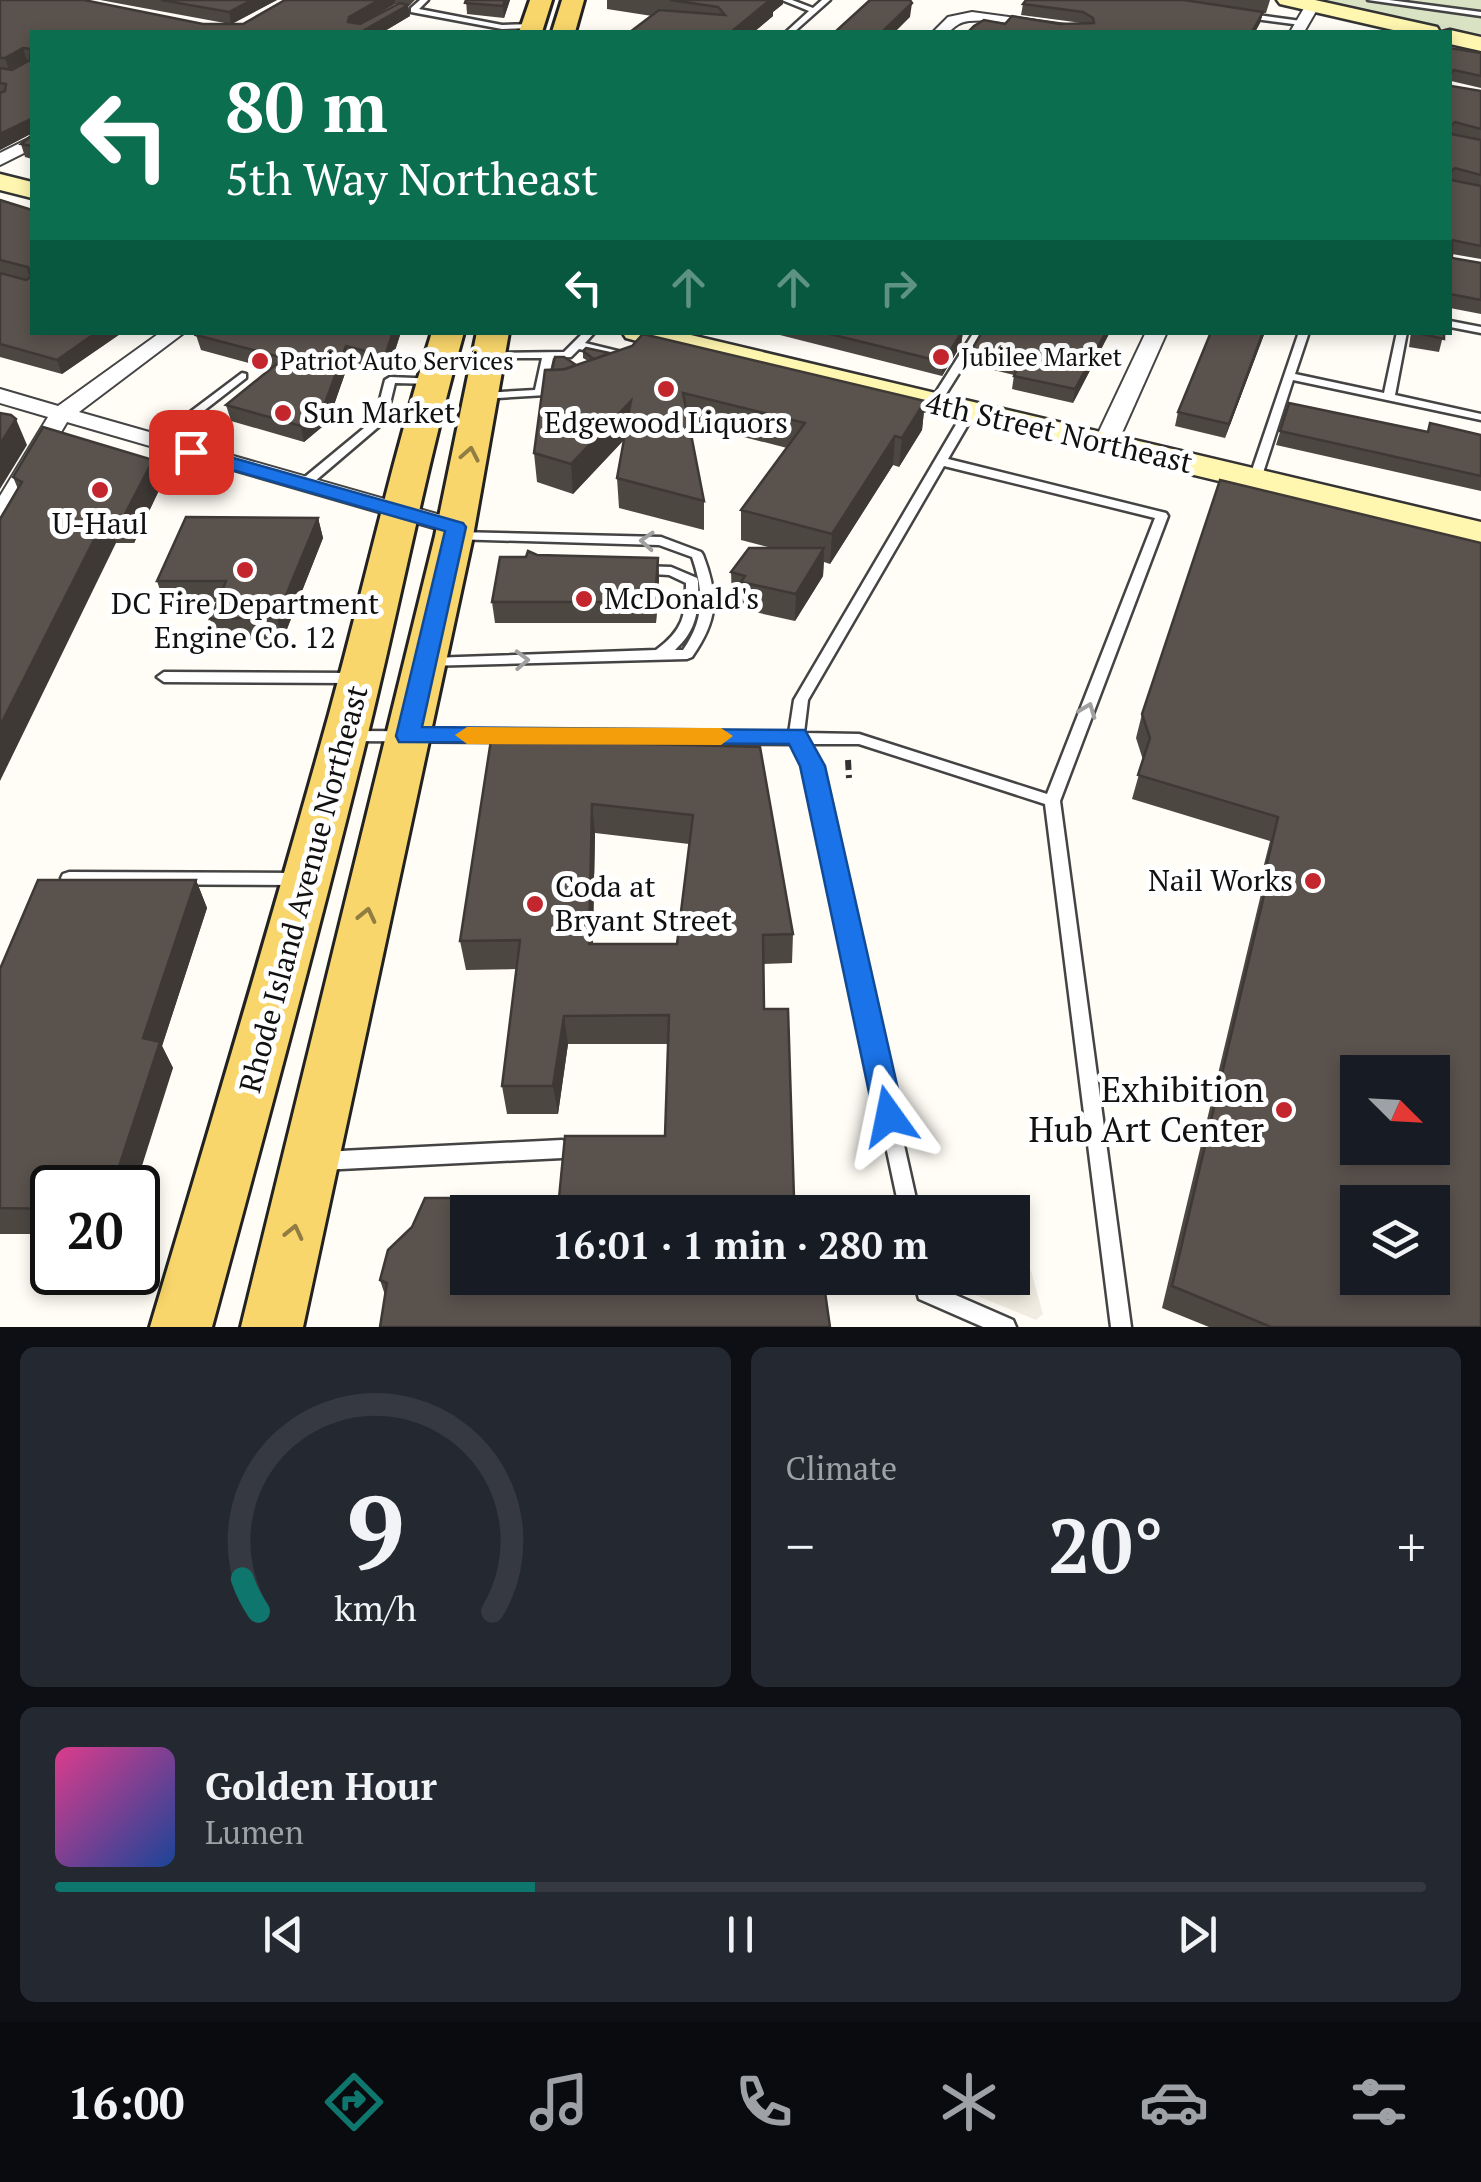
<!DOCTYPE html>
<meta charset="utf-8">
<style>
body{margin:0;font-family:"PT Serif",serif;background:#242831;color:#f1f3f6;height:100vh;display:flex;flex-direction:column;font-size:38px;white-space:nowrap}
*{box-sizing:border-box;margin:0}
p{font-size:32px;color:#9ea1a6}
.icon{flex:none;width:55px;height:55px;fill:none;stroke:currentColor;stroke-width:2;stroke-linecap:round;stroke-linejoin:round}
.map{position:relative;height:1327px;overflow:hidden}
.drawer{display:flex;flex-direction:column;gap:20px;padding:20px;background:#0d0f14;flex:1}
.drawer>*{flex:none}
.guide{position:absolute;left:30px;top:30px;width:1422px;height:305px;border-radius:0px;box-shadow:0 5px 15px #0003;background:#0b6e4f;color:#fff;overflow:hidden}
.needle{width:65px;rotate:114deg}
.buttons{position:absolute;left:1340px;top:1055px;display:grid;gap:20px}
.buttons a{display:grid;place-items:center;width:110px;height:110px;border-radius:0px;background:#171b24;box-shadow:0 5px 15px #0003;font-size:50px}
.speed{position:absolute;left:30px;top:1165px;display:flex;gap:20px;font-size:50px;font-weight:700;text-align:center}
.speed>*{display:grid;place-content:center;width:130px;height:130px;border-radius:50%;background:#171b24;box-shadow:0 5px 15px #0003;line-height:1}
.speed .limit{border:5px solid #111;border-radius:15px;background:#fff;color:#111}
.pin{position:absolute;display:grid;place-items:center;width:85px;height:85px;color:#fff;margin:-42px;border-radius:20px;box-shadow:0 5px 15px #0006}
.me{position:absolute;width:110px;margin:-55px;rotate:348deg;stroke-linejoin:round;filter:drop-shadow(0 0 8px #0008)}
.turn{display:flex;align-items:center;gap:35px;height:210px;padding:0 30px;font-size:45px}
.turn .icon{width:130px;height:130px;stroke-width:2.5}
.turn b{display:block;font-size:70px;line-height:85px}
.lanes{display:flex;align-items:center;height:95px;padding:0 30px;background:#0003;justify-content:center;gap:50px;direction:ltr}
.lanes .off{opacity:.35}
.big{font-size:75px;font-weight:700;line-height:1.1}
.drawer .card{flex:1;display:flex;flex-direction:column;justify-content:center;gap:15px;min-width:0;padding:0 35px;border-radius:15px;background:#242831}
.drawer .dial{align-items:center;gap:0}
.dial svg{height:260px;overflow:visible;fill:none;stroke:#363941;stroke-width:7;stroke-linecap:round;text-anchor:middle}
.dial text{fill:#f1f3f6;stroke:none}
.song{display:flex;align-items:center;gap:30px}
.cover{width:120px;height:120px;border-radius:15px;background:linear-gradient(135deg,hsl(330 70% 55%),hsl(220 70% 35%))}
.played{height:10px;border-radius:5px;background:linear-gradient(90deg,#0f766e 35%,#363941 35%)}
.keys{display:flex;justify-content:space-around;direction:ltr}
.heat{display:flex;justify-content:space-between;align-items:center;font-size:55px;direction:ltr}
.drawer .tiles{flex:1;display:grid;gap:20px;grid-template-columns:1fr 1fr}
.card:last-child{grid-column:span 2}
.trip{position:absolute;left:450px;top:1195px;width:580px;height:100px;border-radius:0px;background:#171b24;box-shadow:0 5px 15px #0003;font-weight:700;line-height:100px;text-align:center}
.tabs{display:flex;height:160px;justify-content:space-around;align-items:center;background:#090b0e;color:#9ea1a6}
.tabs .icon{width:70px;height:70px}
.tabs .active{color:#0f766e}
.tabs b{font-size:45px;color:#f1f3f6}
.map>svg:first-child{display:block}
</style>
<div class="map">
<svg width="1481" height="1327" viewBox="0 0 1481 1327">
<rect width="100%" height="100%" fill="#fffdf5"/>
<polygon fill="#d9e3c4" points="1316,0 1481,0 1481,37"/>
<polygon fill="#f1ede2" points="1031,1271 1043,1314 1036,1320 956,1287 953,1281 1012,1278 1013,1273"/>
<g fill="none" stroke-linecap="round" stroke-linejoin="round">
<g stroke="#444" stroke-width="5">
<g id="lane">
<polygon points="420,0 428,0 419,9 502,25 533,24 537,26 533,28 502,29 411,12 411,8"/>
<polygon points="782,0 792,0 813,8 822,0 830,0 794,32 786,32 809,11"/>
<polygon points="1368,0 1389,0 1481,12 1481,16"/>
<polygon points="1243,13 1301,21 1305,23 1301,25 1240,17 1240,13"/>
<polygon points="1450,321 1481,327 1481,333 1450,327"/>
<polygon points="584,332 595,332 585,343 630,354 631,356 626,359 579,349 571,357 553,358 546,389 563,390 563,394 481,399 475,396 481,393 535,390 542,358 490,358 485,355 486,353 564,352"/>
<polygon points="974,332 985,332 939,405 931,405 929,403"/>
<polygon points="1299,332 1309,332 1295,374 1384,393 1397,332 1407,332 1395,395 1481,414 1481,420 1293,380 1261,479 1255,483 1251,482 1249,479"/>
<polygon points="242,373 246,374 246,378 161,444 153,444 153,440"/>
<polygon points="390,377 438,379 439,381 434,384 395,383 387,416 423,416 427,417 427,421 383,423 308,487 300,487 298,484 300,481 375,419 385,380"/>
<path d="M970,408l6,3 -28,48 218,54 2,3 -108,285 71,526h-20l-66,-523 -186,-60h-52l12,22 100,446h-19l-95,-446 -12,-22 -445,-3 -5,-1 -2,-4 2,-4 5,-1 441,2 5,-33 170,-289zM944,466l211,52 -108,276 -188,-60 -55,-1 4,-33z"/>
<path d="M456,532l205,5 40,15 2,3c16,42 15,65 -11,102l-5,2 -262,7 -2,-3 7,-5 226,-8c27,-20 30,-34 30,-67l-17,-8 -34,-2 -1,-3 1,-3 5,-1 31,1 26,11 1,3c1,29 -1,49 -23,69h8c22,-31 21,-58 9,-93l-33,-12 -207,-6 -2,-3 2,-3z"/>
<polygon points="164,672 354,673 361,678 354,683 164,682 157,677"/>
<polygon points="69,872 297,873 303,875 305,879 303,883 297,885 69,884 63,882 61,878 63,874"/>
<polygon points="562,1140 569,1143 571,1149 569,1155 562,1158 321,1170 314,1167 312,1161 314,1155 321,1152"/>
<polygon points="913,1278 933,1278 935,1286 1013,1320 1016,1327 983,1327 919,1299"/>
</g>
</g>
<g stroke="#444" stroke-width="4">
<g id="street">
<polygon points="1307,3 1319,6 1304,32 1290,32"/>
<path d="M972,12l109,15 8,5c-40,3 -83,-15 -120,-11 -9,1 -14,5 -20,11h-16l15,-15z"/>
<polygon points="32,137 32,149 0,165 0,153"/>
<polygon points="161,332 185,332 79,412 465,522 468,527 465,532 447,532 67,422 12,516 0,523 0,496 48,417 0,403 0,389 58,406"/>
<polygon points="1146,332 1167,332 1117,444 1105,451 1097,449 1093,444"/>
</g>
</g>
<g stroke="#333" stroke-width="5">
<g id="secondary">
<polygon points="1277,0 1315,0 1437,27 1440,32 1402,32 1280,4"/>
<polygon points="1450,30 1481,37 1481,51 1450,44 1450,32 1442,32"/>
<polygon points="0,174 32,182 32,198 0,190"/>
<polygon points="622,332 678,332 1481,522 1481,544 637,341 626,338"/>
</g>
</g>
<g stroke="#222" stroke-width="6">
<g id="primary">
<polygon points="530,0 552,0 542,32 519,32"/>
<polygon points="562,0 584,0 575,32 552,32"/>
<path d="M432,332h32c-36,127 -61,257 -92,385 -50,204 -105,407 -160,610h-62c61,-204 122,-408 179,-613 35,-127 63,-256 103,-382z"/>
<polygon points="477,332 509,332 473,536 303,1327 241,1327 435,536"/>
</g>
</g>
<polyline stroke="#333" stroke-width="6" stroke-dasharray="10 5" stroke-linecap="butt" points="848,760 849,778"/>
<use href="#lane" fill="#fff" fill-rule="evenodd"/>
<use href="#street" fill="#fff" fill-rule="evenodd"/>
<use href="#secondary" fill="#fff6b0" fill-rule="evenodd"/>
<use href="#primary" fill="#f9d66b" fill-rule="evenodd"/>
</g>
<g fill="#4d4742" fill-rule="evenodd">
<path d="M0,0h84l119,24h27l-130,-24h177l-45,24h11l42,-24h130l-4,4h-7l4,1 2,11 -27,16h-351v127l-7,-2 -4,-13 10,-8v-2l-31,16zM395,4h4l-39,20z"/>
<polygon points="466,0 510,0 504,18 467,14"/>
<polygon points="607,0 783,0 783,4 773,12 773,16 754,32 630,32 652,16 607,9"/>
<polygon points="1026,0 1270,0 1266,13 1263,13 1260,23 1255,32 968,32 974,26 984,20 1005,24 1012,16 1060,24 1082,23 1021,15 1023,4"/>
<polygon points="1450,48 1481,53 1481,88 1451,81 1451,86 1481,91 1481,259 1452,254 1452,258 1481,263 1481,314 1450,308"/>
<polygon points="0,200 123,332 62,374 0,357"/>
<polygon points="199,332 401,332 388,372 349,362 328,422 304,442 231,421 226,405 271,369 201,350 196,335"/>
<polygon points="768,332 963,332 961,345 942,376"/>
<polygon points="982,332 1110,332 1073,403 1012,389 1014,375 969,364 971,351"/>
<polygon points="1209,332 1265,332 1225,438 1175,426 1178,412 1210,334 1208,334"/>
<polygon points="1411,332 1444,332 1439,352 1409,347"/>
<polygon points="583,351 610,353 925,401 922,430 899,467 893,465 830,564 824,562 823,576 795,621 741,609 741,603 732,600 731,572 772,548 741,540 741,510 787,448 689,423 704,501 704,530 619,508 617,478 624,440 573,494 537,482 534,453 576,365 588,361 583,358"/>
<polygon points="1289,403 1427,432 1430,423 1481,435 1481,491 1276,445"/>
<polygon points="153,460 161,486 134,543 116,543 18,489 13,477"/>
<polygon points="1220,480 1481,1327 1209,1327 1162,1308 1261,894 1257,892 1270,841 1132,799 1143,760 1136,738 1142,714"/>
<polygon points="318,518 323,538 283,639 217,641 210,619 217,602 164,602 157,581"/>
<polygon points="537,555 658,558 659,579 656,623 495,623 492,602 526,557"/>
<path d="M491,740l269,7 33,187 -1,29 -29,1 1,45 30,189 -409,97 -5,-15 179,-82 106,-62 3,-92h-100l-10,70h-51l-5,-28 15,-117 -51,1 -6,-29zM595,833l94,11 -12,100h-84z"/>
<polygon points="196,880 207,908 162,1046 173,1068 52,1188 52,1234 0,1234 0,969"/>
</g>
<g fill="#3f3936">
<polygon points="252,0 277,0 231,24 229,12"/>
<polygon points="379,0 395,0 395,4 351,29 348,22 349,17"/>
<polygon points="505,0 510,0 504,18 503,6"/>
<polygon points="770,0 783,0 783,4 773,12 773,16 754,32 731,32"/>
<polygon points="912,3 910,17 895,32 882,32"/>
<polygon points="408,5 410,16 383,32 361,32"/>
<polygon points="1263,12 1260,23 1255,32 1252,32"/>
<polygon points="23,48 27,61 9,70 5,58"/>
<polygon points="29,120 32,133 0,150 0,134"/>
<polygon points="97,332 123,332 62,374 57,360"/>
<polygon points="393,332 401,332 388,372 385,356"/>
<polygon points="963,332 961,345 942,376 943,362"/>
<polygon points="1106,332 1110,332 1073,403 1075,389"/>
<polygon points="1263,332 1265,332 1225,438 1229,424"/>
<polygon points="346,346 349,362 328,422 304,442 301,426"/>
<polygon points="631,401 633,430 573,494 571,464"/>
<polygon points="925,401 922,430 899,467 902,438"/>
<polygon points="16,419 27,445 0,489 0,444"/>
<polygon points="895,436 893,465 830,564 832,534"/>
<polygon points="153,460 161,486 134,543 124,516"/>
<polygon points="106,516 116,543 0,781 0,726"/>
<polygon points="318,518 323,538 283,639 277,617"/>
<polygon points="824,548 823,576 795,621 796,594"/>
<polygon points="658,558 659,579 656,623 655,602"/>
<polygon points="592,804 595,833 592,974 589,944"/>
<polygon points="196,880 207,908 162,1046 173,1068 135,1188 112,1188 143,1038"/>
<polygon points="564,1016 568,1044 558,1114 553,1086"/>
</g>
<g fill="#5a524d" stroke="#3f3936" stroke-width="2.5" fill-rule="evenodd">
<polygon points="0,0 84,0 203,24 243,24 285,0 379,0 349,17 348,22 360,24 400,3 408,5 361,32 32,32 32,146 21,144 31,136 29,120 0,134 0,93 5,91 6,84 0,83 0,68 12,70 30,60 31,49 23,48 5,58 0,58"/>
<polygon points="161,0 252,0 229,12"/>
<polygon points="466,0 505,0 503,6 465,3"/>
<polygon points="670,0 770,0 731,32 630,32 659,10 725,15 718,7"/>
<polygon points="870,0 910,0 912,3 882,32 835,32"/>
<polygon points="1026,0 1184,0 1263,12 1252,32 968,32 974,26 984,20 1005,24 1012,16 1060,24 1094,23 1093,18 1083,12 1023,4"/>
<polygon points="1450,48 1481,53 1481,76 1454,70 1450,74"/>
<polygon points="1450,74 1451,86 1481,91 1481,129 1455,122 1450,126 1451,134 1481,140 1481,175 1455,168 1450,172 1451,180 1481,186 1481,246 1452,240 1452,258 1481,263 1481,300 1450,294 1450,296"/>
<polygon points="0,200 32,210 32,332 97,332 57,360 0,344 0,273 26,280 31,277 28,267 0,260"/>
<polygon points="199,332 393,332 385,356 346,346 324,406 301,426 226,405 284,358 196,335"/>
<polygon points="822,332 962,332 943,362"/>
<polygon points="982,332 1106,332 1075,389 1014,376 1020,364 1016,361 971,351"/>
<polygon points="1211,332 1263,332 1229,424 1178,412"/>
<polygon points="1413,332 1444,332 1444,339"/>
<polygon points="643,334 925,401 902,438 895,436 832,534 741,510 805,423 683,393 704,501 617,478 631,401 571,464 534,453 545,370 565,369 632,346"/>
<polygon points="586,348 610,353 594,359 583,351"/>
<polygon points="555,357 564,357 576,365 565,369 552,370"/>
<polygon points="1289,403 1428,432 1430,423 1481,435 1481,476 1280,431"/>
<polygon points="0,413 11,415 16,419 0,444"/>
<polygon points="43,427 153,460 124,516 106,516 0,726 0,519 22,482 13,477"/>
<path d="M1220,480l261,63v784h-210l-99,-41 98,-416 -4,-2 12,-51 -140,-42 12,-37 -8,-24zM1358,1072h74v76h-74zM1358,1202h74v76h-74z"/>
<polygon points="186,517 318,518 277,617 210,619 226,581 157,581"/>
<polygon points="749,548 824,548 796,594 741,582 745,576 731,572"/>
<polygon points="528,551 537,555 658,558 655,602 492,602 500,557 526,557"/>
<path d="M491,740l269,7 33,187 -30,1 1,74h24l6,189h18l2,14h-346v66h355l7,49h-450l7,-44 -7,-3 8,-30 24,-23 13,-29h134l6,-62h100l4,-121 -105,1 -11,70h-51l18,-146 -60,1zM592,804l101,11 -16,129h-88z"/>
<polygon points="38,880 196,880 143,1038 160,1042 112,1188 52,1188 52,1209 0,1208 0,969"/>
</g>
<defs><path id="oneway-chevron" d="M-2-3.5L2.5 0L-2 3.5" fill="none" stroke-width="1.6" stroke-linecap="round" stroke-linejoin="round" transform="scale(2.5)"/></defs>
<g stroke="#917d42">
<use href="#oneway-chevron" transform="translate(470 454) rotate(-79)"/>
<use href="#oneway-chevron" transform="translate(367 915) rotate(-77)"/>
<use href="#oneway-chevron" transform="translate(294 1232) rotate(-77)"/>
</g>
<g stroke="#a0a0a0">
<use href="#oneway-chevron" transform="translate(647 541) rotate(-176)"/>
<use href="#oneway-chevron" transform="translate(522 660) rotate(-2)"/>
<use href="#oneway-chevron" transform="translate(1088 710) rotate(-69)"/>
</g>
<polygon fill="#1a73e8" stroke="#114b97" stroke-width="2.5" points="191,446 463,523 466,527 422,727 805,730 825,766 904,1116 899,1125 889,1129 878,1125 874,1116 800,766 789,744 399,742 396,736 445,531 184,456 182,452"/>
<polygon fill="#f59e0b" points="467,727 721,728 733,736 721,745 467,744 455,735"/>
<g fill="#c4262e" stroke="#fff" stroke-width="4">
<circle cx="941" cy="357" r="10"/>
<circle cx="260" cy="361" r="10"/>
<circle cx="666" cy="389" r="10"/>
<circle cx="283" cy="413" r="10"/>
<circle cx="100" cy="490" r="10"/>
<circle cx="245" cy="570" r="10"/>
<circle cx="584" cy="599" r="10"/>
<circle cx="1313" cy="881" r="10"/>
<circle cx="535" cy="904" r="10"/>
<circle cx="1284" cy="1110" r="10"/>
</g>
<g text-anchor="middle" stroke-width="10" stroke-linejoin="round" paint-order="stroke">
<g font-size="25" fill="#111" stroke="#fff" text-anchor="start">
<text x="961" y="366">Jubilee Market</text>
<text x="280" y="370">Patriot Auto Services</text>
</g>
<g font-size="30" fill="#111" stroke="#fff" text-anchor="start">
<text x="303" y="423">Sun Market</text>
<text x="666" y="433" text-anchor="middle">Edgewood Liquors</text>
<text x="100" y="534" text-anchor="middle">U-Haul</text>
<text x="604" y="609">McDonald's</text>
<text x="245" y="614" text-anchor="middle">DC Fire Department<tspan x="245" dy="34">Engine Co. 12</tspan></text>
<text x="1293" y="891" text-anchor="end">Nail Works</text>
<text x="555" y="897">Coda at<tspan x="555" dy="34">Bryant Street</tspan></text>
</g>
<g font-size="30" fill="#111" stroke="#fff">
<text transform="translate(1059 433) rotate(13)" y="10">4th Street Northeast</text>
<text transform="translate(304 889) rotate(-75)" y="10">Rhode Island Avenue Northeast</text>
</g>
<g font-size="35" fill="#111" stroke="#fff" text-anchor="end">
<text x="1264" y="1102">Exhibition<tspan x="1264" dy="40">Hub Art Center</tspan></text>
</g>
</g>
</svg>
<div class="buttons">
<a><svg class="needle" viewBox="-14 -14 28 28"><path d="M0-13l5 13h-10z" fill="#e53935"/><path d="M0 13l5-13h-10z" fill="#9ea1a6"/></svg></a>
<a><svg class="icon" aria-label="layers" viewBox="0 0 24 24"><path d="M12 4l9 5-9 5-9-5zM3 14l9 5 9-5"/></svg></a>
</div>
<div class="speed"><div class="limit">20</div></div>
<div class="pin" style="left:191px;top:452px;background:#d93025"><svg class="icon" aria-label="arrive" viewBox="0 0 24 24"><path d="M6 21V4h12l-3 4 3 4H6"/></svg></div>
<svg class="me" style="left:889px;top:1116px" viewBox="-20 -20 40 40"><path d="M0-17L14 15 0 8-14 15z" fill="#1a73e8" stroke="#fff" stroke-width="4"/></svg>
<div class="trip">16:01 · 1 min · 280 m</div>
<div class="guide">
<div class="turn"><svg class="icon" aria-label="left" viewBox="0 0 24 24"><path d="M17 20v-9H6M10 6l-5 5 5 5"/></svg><div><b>80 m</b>5th Way Northeast</div></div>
<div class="lanes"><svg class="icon" aria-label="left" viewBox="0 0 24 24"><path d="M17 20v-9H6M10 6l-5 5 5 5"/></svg><svg class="icon off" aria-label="ahead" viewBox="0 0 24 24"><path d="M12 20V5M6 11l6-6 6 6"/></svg><svg class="icon off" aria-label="ahead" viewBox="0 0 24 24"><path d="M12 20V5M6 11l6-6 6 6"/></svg><svg class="icon off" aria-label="right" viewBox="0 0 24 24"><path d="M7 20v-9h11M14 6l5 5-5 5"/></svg></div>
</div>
</div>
<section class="drawer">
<div class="tiles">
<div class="card dial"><svg viewBox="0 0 100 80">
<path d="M14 69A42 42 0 1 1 86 69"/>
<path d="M14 69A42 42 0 0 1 9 59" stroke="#0f766e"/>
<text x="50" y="56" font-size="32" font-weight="700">9</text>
<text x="50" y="72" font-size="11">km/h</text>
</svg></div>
<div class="card"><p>Climate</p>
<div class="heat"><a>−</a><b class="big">20°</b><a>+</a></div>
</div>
<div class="card">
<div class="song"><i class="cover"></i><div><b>Golden Hour</b><p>Lumen</p></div></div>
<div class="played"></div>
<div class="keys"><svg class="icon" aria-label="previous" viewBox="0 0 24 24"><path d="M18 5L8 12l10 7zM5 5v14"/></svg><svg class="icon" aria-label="pause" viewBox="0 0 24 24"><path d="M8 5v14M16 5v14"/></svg><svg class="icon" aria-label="next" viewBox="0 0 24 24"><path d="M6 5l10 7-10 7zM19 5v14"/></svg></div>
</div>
</div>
</section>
<nav class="tabs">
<b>16:00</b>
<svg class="icon active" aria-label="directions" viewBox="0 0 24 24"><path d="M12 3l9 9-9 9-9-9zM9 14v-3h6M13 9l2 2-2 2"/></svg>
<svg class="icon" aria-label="music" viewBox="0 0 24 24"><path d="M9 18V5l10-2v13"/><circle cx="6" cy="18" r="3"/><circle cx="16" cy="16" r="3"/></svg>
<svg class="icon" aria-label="phone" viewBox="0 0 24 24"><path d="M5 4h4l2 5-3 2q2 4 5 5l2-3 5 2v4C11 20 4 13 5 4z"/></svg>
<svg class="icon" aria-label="climate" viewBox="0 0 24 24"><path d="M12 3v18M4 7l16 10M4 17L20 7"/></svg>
<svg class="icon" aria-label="car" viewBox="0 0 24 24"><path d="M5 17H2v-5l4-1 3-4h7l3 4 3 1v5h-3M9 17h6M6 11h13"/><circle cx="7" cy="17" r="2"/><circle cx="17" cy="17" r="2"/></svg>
<svg class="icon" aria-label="filters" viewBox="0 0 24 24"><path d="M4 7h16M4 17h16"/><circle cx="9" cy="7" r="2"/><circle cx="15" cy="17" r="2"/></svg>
</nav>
